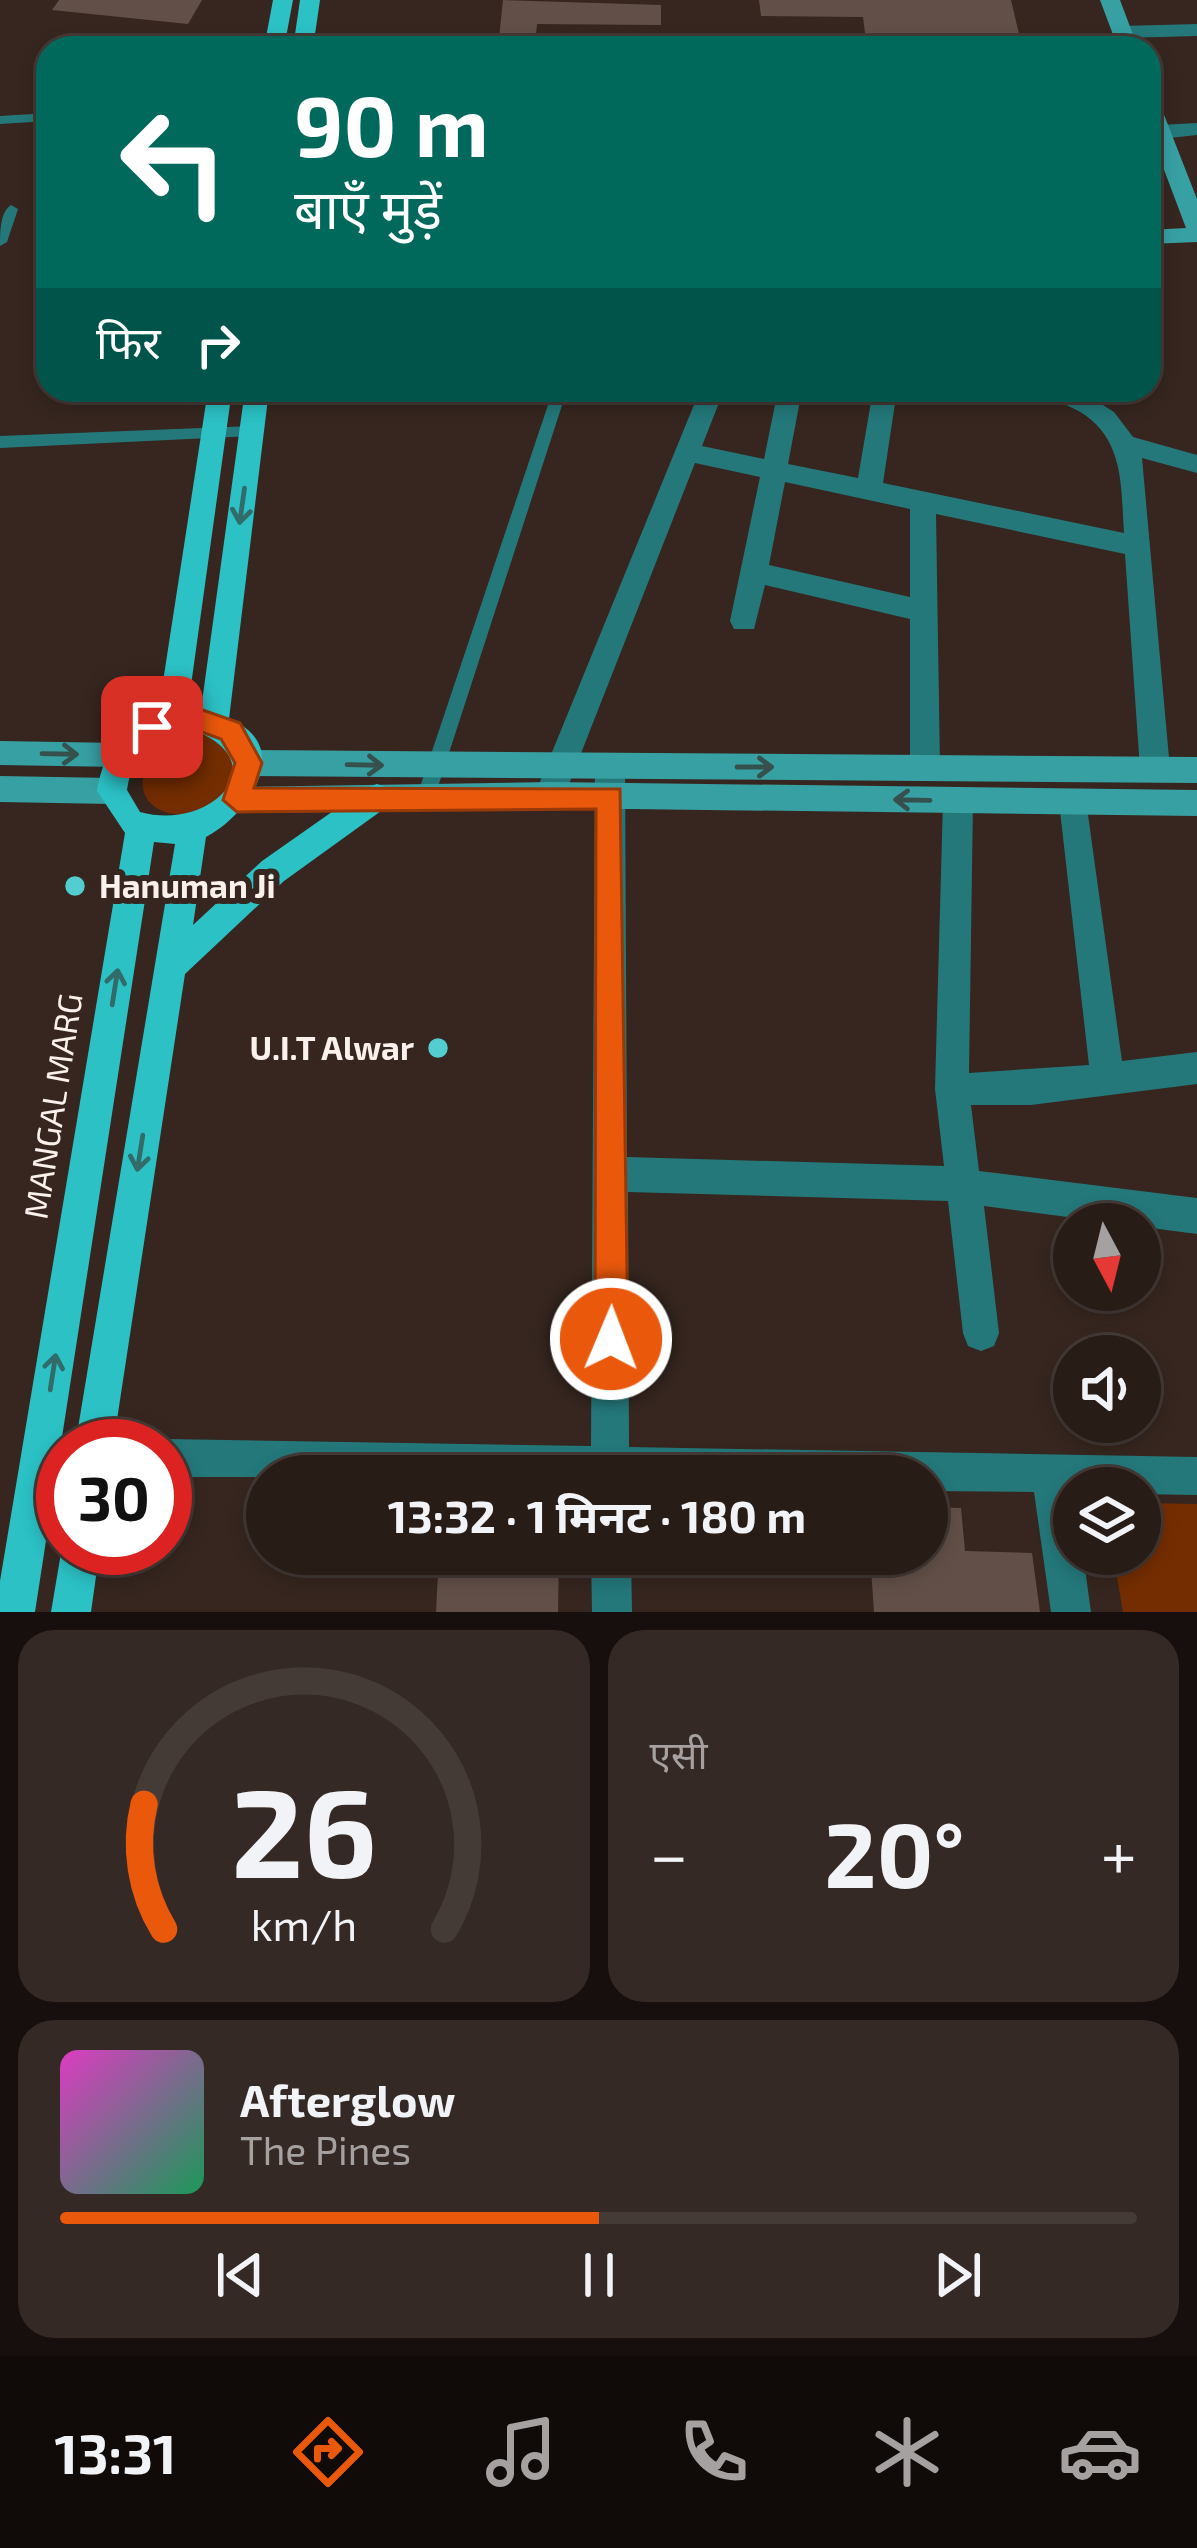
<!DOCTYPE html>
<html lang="hi">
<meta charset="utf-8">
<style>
body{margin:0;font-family:"Exo 2","Noto Sans Devanagari",sans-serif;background:#342924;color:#f1f3f6;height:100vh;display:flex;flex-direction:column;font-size:45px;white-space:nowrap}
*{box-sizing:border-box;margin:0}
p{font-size:39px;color:#a5a1a1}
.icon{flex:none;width:66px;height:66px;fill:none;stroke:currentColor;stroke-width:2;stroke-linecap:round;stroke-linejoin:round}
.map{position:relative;height:1612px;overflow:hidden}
.panel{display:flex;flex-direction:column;gap:18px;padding:18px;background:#160f0d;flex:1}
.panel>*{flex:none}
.guide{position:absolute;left:36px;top:36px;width:1125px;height:366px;border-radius:36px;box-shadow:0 6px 18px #0003,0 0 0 3px #443a36;background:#00695c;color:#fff;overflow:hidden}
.needle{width:78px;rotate:173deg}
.buttons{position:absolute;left:1053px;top:1203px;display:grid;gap:24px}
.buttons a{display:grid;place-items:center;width:108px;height:108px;border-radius:50%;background:#281c17;box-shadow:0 6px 18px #0003,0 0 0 3px #443a36;font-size:60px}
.speed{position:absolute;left:36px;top:1419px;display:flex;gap:24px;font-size:60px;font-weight:700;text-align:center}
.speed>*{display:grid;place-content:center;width:156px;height:156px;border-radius:50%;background:#281c17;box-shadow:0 6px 18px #0003,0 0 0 3px #443a36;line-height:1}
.speed .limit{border:18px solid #d22;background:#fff;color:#111}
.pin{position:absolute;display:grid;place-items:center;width:102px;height:102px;color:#fff;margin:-51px;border-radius:24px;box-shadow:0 6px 18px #0006}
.me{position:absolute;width:132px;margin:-66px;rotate:1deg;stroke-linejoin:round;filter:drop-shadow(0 0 9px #0008)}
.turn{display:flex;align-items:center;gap:42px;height:252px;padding:0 60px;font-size:54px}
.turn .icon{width:156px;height:156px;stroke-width:2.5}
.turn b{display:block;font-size:84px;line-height:102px}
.then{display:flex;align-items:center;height:114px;padding:0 60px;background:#0003;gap:24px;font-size:45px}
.big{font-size:90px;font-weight:700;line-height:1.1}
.panel .card{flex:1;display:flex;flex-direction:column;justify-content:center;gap:18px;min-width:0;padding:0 42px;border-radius:36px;background:#342924}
.panel .dial{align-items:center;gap:0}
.dial svg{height:312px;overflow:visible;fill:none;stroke:#443a36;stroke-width:7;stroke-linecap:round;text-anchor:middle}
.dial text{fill:#f1f3f6;stroke:none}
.song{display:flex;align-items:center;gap:36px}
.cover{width:144px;height:144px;border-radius:18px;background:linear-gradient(135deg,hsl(310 70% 55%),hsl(150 70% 35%))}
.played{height:12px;border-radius:6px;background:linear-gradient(90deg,#ea580c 50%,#443a36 50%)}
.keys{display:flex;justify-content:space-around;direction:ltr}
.heat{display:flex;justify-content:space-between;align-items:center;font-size:66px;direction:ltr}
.panel .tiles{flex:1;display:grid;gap:18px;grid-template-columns:1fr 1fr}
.card:last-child{grid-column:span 2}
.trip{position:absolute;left:246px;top:1455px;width:702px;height:120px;border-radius:60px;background:#281c17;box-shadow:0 6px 18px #0003,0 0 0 3px #443a36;font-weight:700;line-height:120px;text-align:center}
.tab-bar{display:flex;height:192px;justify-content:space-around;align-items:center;background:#100b09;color:#a5a1a1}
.tab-bar .icon{width:84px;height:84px}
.tab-bar .active{color:#ea580c}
.tab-bar b{font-size:54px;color:#f1f3f6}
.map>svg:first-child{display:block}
</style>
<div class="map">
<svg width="1197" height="1612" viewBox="0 0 1197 1612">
<rect width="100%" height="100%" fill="#36261f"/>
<g fill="#742d00">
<path d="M199,724l39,11 -10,68c-13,4 -32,13 -46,12 -64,-4 -44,-74 17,-91z"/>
<polygon points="1140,1503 1197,1504 1197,1612 1123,1612 1113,1554 1140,1554"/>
</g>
<g fill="#625048">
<polygon points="59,0 202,0 188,24 52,10"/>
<polygon points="503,0 661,5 661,25 537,24 536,34 640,35 640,48 498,48"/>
<polygon points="759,0 1011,0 1019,34 865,33 863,17 761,16"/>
<polygon points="927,1507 961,1508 965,1551 1032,1553 1040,1612 874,1612 870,1554 927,1554"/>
<polygon points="439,1554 559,1554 558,1612 436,1612"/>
</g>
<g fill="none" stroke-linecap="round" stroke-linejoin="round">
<g fill="#24787a" fill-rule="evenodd">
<polygon points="48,113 48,121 0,124 0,116"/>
<path d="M11,205l7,4 -11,33 -7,4c0,-14 0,-34 11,-41z"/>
<polygon points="553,390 567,390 435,796 432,801 426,804 420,801 417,796"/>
<polygon points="252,426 260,431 252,436 0,448 0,436"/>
</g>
<g fill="#24787a" fill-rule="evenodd">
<polygon points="1197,24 1197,36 1122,38 1112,32 1122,26"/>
<polygon points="1197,123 1197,135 1160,139 1149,132 1160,125"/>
<path d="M700,390h24l-22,56 62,13 14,-69h24l-14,74 70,14 15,-88h24l-14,93 241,50c-3,-42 1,-90 -39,-118 -13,-9 -31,-13 -41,-25h35l35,22 19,25 64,18v18l-55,-15 28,311 -5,9h-20l-5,-9 -15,-215 -189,-40 4,253 -5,9h-20l-5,-9v-148l-145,-34 -11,44h-20l-4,-8 30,-144 -65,-14 -128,326 -4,9h-22l-4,-9zM785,482l125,27v88l-141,-32z"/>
<polygon points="610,753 620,757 625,766 627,1157 944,1166 935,1089 943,801 947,792 958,788 969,792 973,801 969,1073 1089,1065 1059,802 1063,793 1074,789 1085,793 1122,1061 1197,1052 1197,1084 1031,1105 971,1105 979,1171 1197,1198 1197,1234 984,1206 999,1333 994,1346 981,1351 968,1346 963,1333 948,1201 628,1192 629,1447 1197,1457 1197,1495 1140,1494 1140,1488 1074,1488 1074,1554 1083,1554 1091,1612 1051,1612 1034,1492 927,1491 927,1476 165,1477 165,1446 151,1446 165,1439 591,1446 595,766 600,757"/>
<polygon points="591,1554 631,1554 632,1612 592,1612"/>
</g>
<g fill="#37a0a3" fill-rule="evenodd">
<polygon points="1100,0 1120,0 1138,48 1118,48"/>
<polygon points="1149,96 1159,102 1197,199 1197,242 1149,244 1149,230 1186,228 1149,130"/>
<polygon points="0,741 120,743 130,746 135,755 130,764 120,767 0,765"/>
<polygon points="248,750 1197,757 1197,783 248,776 238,772 233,763 238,754"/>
<polygon points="0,776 112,778 123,782 127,791 123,800 112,804 0,802"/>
<polygon points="550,782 1197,790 1197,816 550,808 237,813 226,809 222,800 226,791 237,787"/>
</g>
<g fill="#2bc1c5" fill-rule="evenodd">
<polygon points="273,0 293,0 284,48 264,48"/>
<polygon points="300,0 320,0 313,48 293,48"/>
<path d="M208,390h24l-44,317 13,2 44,-319h24l-40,329c67,27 19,96 -23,118l-13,88 69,-64 104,-73 11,-4 11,4 4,9 -4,9 -104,75 -99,93 -72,472h-38l100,-602 -21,-2 -119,770h-35v-31l125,-748 -28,-42c6,-39 24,-63 61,-77zM193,730c85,32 18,102 -53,82l-13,-22c5,-39 30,-54 66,-60z"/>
<polygon points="63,1541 63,1548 100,1548 91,1612 51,1612"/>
</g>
</g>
<defs><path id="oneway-shaft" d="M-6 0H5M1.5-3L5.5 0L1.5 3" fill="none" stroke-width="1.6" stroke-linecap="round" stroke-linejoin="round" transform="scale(3)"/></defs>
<g stroke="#316c6a">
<use href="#oneway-shaft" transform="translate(242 506) rotate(98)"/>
<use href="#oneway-shaft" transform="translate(115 987) rotate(-81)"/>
<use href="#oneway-shaft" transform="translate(140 1153) rotate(99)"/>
<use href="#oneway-shaft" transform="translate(53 1372) rotate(-81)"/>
</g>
<g stroke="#36514d">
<use href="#oneway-shaft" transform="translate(60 754) rotate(1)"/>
<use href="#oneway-shaft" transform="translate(365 765) rotate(1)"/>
<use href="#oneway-shaft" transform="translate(755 767)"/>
<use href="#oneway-shaft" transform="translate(912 800) rotate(-179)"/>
</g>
<polygon fill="#ea580c" stroke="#983908" stroke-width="3" points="194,707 240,723 262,763 254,788 620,789 628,1339 623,1351 611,1356 600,1351 595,1339 596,809 237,812 223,800 235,763 221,739 194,729 152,738 139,727 142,719"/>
<g fill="#52cdd0" stroke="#36261f" stroke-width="4.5">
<circle cx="75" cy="886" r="12"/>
<circle cx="438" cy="1048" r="12"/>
</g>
<g text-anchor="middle" stroke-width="12" stroke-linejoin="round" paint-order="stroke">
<g font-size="33" font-weight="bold" fill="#fbf1ec" stroke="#36261f" text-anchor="start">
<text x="99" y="898">Hanuman Ji</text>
<text x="414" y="1060" text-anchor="end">U.I.T Alwar</text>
</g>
<g font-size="33" fill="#fbf1ec" stroke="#36261f">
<text transform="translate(53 1106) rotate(-81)" y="12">MANGAL MARG</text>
</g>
</g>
</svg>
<div class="buttons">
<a><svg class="needle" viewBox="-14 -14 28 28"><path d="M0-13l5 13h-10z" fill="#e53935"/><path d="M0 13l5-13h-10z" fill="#a5a1a1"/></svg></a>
<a><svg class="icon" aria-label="sound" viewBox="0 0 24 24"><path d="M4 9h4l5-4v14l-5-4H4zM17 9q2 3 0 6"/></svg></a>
<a><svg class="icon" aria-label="layers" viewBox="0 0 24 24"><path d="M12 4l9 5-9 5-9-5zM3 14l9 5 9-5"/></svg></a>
</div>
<div class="speed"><div class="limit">30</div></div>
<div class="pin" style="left:152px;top:727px;background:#d93025"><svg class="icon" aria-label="arrive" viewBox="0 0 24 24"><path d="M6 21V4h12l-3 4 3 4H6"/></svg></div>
<svg class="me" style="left:611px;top:1339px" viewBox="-20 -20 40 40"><circle r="17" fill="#ea580c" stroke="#fff" stroke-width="3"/><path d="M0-11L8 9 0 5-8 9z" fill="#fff"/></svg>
<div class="trip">13:32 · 1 मिनट · 180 m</div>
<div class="guide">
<div class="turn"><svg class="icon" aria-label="left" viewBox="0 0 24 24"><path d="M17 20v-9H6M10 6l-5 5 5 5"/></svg><div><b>90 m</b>बाएँ मुड़ें</div></div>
<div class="then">फिर<svg class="icon" aria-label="right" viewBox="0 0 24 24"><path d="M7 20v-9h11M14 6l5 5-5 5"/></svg></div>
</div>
</div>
<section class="panel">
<div class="tiles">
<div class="card dial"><svg viewBox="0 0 100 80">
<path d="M14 69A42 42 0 1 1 86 69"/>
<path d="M14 69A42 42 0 0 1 9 37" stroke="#ea580c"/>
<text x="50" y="56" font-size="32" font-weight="700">26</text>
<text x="50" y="72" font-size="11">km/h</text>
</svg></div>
<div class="card"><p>एसी</p>
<div class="heat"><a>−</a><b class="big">20°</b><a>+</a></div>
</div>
<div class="card">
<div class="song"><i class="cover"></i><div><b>Afterglow</b><p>The Pines</p></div></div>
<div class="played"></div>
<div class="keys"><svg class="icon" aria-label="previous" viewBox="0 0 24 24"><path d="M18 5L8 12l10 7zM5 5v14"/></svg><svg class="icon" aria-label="pause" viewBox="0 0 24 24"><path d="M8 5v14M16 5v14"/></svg><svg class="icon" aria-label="next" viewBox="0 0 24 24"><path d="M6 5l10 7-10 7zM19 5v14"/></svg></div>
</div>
</div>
</section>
<nav class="tab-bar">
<b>13:31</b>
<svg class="icon active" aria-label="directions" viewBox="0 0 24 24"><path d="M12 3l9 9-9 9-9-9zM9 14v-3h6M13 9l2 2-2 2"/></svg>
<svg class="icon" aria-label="music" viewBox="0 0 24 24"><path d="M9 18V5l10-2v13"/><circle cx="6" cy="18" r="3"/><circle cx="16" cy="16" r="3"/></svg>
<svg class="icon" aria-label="phone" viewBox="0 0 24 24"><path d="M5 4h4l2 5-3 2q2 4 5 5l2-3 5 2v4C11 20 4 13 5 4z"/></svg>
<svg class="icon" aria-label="climate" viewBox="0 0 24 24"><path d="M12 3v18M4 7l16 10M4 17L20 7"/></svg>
<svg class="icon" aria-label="car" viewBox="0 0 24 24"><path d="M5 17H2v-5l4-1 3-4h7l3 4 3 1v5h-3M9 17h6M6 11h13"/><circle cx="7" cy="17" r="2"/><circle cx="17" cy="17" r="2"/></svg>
</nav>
